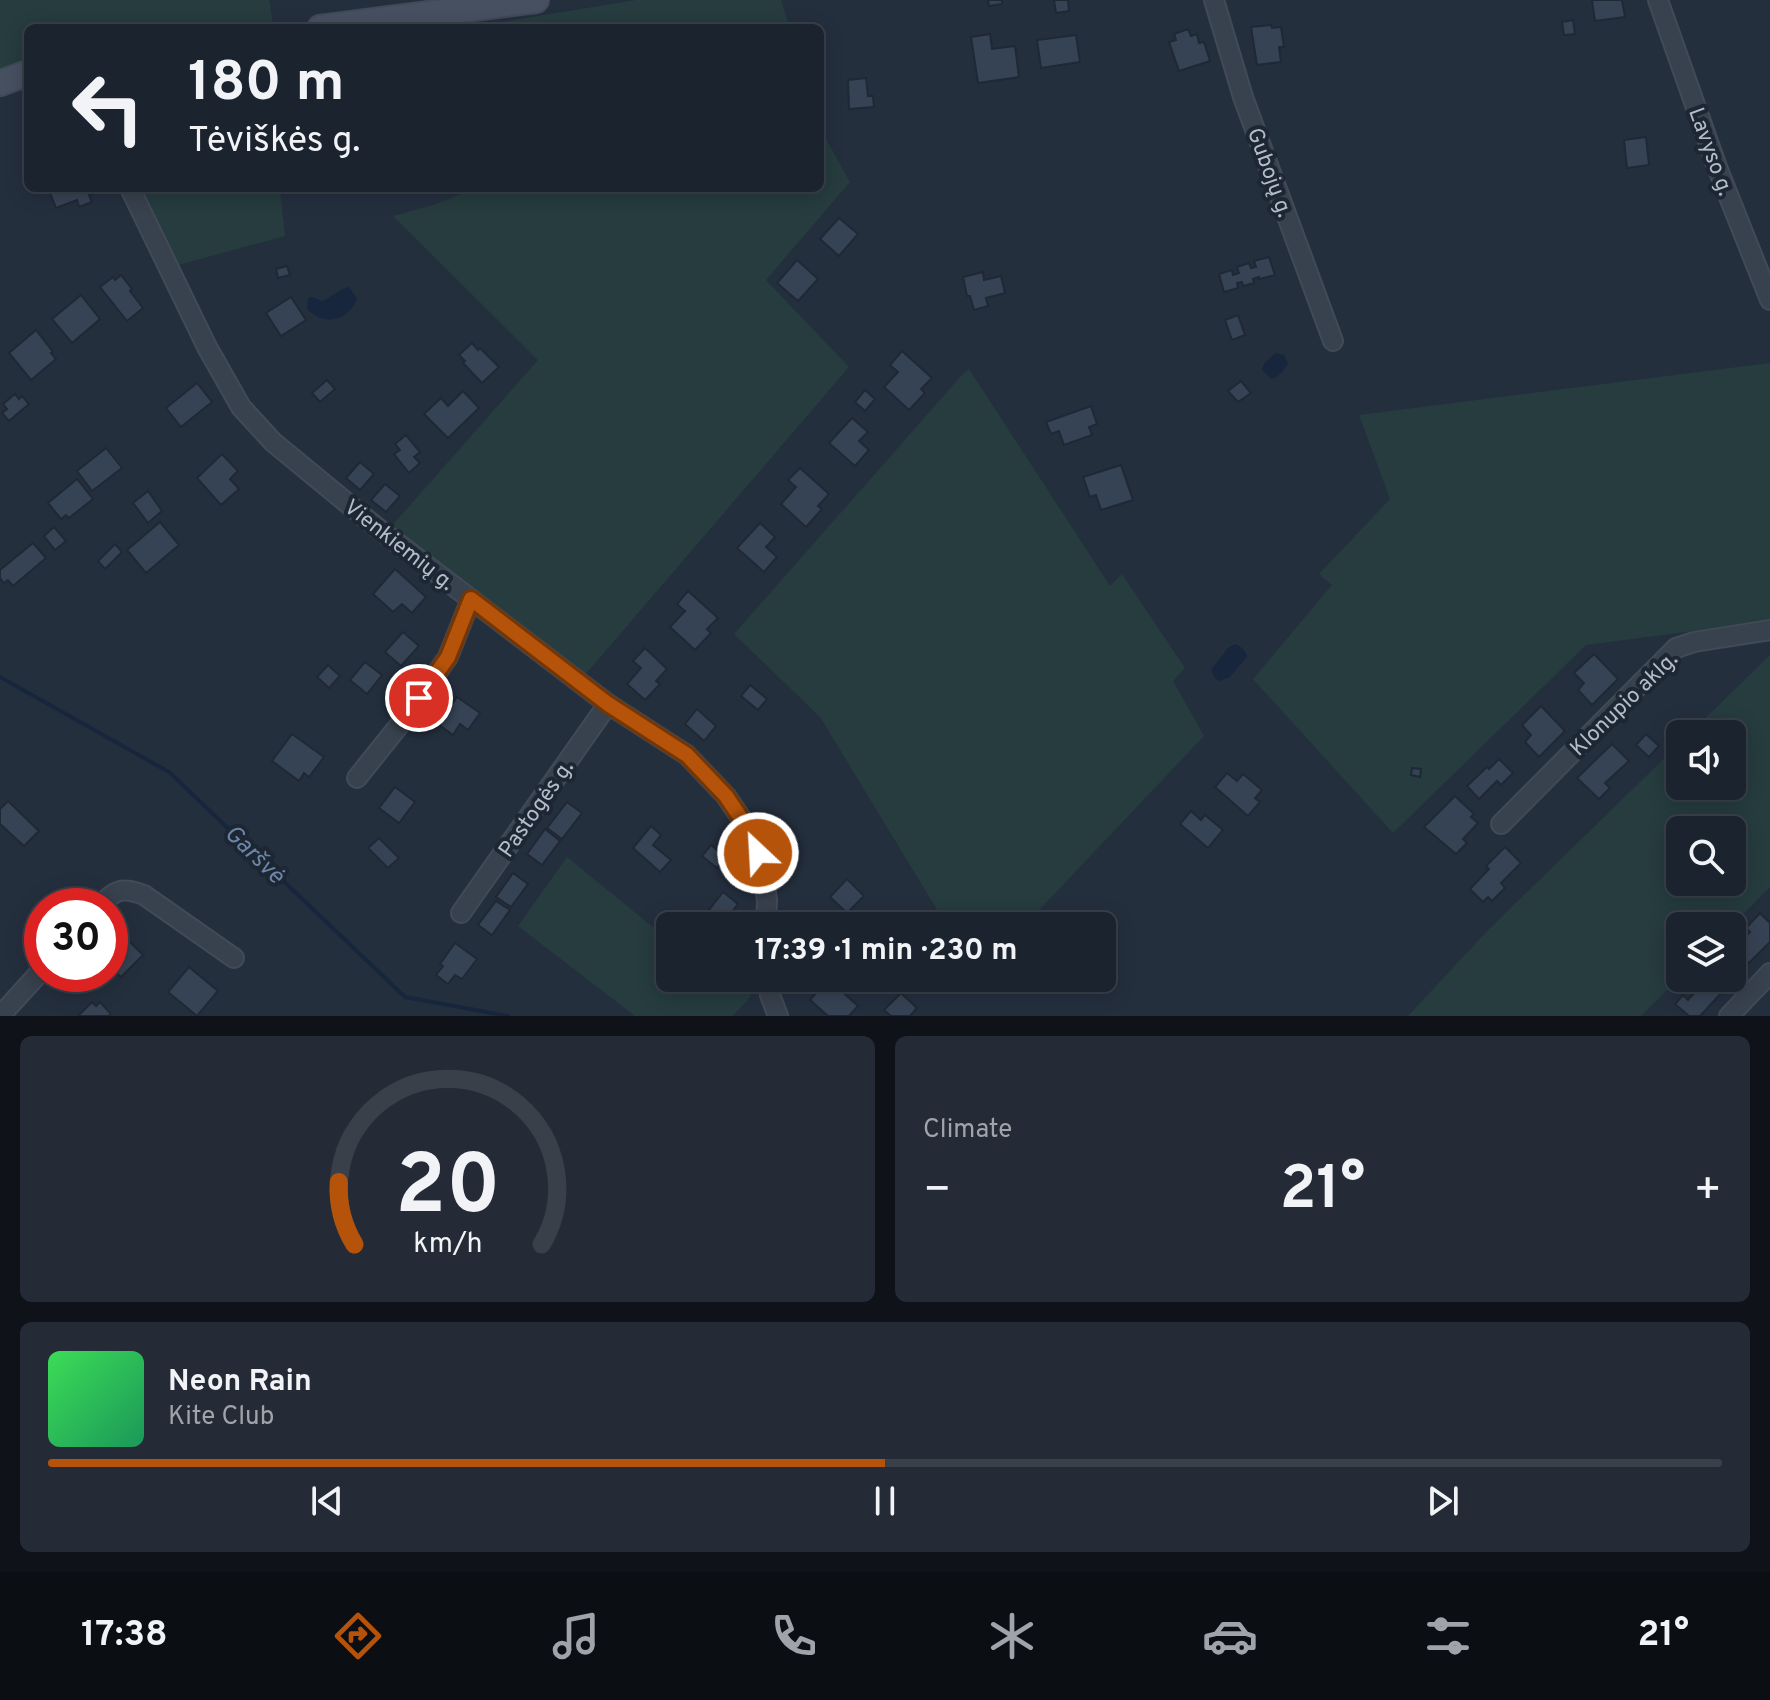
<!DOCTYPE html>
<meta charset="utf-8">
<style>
body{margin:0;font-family:Overpass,sans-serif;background:#242b36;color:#f1f3f6;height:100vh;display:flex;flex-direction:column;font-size:30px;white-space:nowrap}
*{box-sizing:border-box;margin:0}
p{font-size:26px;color:#a0a4aa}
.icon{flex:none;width:44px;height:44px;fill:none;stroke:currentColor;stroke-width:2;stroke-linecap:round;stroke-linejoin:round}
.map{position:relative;height:1016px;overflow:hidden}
.sheet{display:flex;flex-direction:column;gap:20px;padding:20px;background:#0f1319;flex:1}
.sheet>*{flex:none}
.top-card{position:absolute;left:24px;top:24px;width:800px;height:168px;border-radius:12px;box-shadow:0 4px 20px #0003,0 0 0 2px #39404a;background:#1b232e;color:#f1f3f6;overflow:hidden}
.tools{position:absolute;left:1666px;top:720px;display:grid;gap:16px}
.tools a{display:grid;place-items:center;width:80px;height:80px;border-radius:12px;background:#1b232e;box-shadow:0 4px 20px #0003,0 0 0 2px #39404a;font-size:40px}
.speed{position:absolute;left:24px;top:888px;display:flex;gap:16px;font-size:40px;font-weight:700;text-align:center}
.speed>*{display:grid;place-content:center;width:104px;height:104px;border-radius:50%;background:#1b232e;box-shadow:0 4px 20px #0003,0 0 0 2px #39404a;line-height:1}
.speed .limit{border:12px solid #d22;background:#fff;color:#111}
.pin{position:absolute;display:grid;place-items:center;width:68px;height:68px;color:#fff;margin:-34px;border:4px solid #fff;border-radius:50%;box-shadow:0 2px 8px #0007}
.me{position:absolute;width:88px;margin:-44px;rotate:335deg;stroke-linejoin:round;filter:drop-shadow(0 0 6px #0008)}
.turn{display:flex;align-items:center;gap:28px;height:168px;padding:0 32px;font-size:36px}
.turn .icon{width:104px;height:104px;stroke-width:2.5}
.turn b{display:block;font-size:56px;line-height:68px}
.big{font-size:60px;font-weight:700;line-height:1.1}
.sheet .widget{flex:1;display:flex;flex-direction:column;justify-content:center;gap:12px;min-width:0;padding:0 28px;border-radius:12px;background:#242b36}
.sheet .dial{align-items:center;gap:0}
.dial svg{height:208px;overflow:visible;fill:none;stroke:#39404a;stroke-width:7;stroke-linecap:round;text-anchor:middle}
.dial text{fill:#f1f3f6;stroke:none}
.song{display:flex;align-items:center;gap:24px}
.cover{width:96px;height:96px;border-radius:12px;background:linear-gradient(135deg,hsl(130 70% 55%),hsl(150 70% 35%))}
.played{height:8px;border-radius:4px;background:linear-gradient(90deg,#b45309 50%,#39404a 50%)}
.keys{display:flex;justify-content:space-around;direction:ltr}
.heat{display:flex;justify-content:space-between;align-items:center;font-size:44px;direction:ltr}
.sheet .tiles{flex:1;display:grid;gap:20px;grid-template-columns:1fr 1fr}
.widget:last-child{grid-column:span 2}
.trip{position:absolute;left:656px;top:912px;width:460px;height:80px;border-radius:12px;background:#1b232e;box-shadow:0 4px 20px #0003,0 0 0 2px #39404a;font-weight:700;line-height:80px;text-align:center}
.menu{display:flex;height:128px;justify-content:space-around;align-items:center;background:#0b0e12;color:#a0a4aa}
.menu .icon{width:56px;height:56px}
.menu .current{color:#b45309}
.menu b{font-size:36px;color:#f1f3f6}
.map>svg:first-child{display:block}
</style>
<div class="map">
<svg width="1770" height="1016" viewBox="0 0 1770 1016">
<rect width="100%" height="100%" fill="#242f3e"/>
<g fill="#263c3f" fill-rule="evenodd">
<polygon points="0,0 269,0 273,24 240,28 28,28 28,61 0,71"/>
<polygon points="636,0 781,0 790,28 466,28"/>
<polygon points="820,128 850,182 766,280 849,367 585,675 390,528 538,360 393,216 433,205 476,188 820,188"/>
<polygon points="143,188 287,188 280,190 285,236 178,265"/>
<polygon points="1770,363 1770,621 1586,645 1393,833 1253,679 1332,585 1319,574 1390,499 1359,415"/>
<polygon points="969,369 1110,586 1122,574 1185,668 1173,681 1204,736 1024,926 947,926 820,717 734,634 961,376"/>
<path d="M1770,655v232l-39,39h-51v51l-39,39h-233l80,-86 192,-187v43h52v-52h-43zM1732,830v52h-52v-52z"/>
<polygon points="567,857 654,928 668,915 680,926 670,926 670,978 733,978 751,996 733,1016 635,1016 518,926"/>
</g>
<g fill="#17263c">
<path d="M349,287l8,11c-8,24 -33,28 -50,11l1,-11 5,-1 9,4c10,-4 17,-12 27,-14z"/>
<path d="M1276,353l8,2 4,8c-2,6 -10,14 -16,16l-10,-9c1,-8 8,-12 14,-17z"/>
<path d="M1235,644c6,2 11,7 12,13l-17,20 -10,4 -5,-3 -4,-8 17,-22z"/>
</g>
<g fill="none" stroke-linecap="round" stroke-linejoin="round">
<polyline stroke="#17263c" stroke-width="4" points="0,677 169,772 405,997 508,1016"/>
</g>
<g fill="#364354" stroke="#1f2835" stroke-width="2">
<polygon points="988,0 1002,0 1002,4 989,6"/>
<polygon points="1054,0 1068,0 1069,11 1056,13"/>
<polygon points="1592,0 1622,0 1625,17 1595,21"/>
<polygon points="1573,20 1575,34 1564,35 1562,22"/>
<polygon points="1271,25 1272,28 1281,27 1284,47 1279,47 1281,62 1257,65 1251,27"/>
<polygon points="1188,29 1191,36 1197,34 1199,43 1204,42 1210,61 1179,71 1169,42 1176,40 1174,34"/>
<polygon points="990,34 992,49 1015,46 1019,77 978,83 971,37"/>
<polygon points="1076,35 1080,62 1041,68 1037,40"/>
<polygon points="866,78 868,96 873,96 874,107 849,109 848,80"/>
<polygon points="1646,137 1649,165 1627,168 1624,140"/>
<polygon points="48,188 93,188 95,193 89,195 92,202 79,207 77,200 56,208"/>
<polygon points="839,218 858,234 839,256 820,239"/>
<polygon points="1269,257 1275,275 1259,279 1259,277 1253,279 1254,283 1243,286 1242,282 1237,283 1238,288 1224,292 1219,274 1232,270 1233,275 1239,273 1237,267 1249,263 1251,268 1256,267 1254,261"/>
<polygon points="797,260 818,279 798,301 777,283"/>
<polygon points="287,266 290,275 278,278 276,269"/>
<polygon points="983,272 984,280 1001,276 1005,293 986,298 988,306 974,310 970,296 967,296 963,277"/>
<polygon points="121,275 132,289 130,291 143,308 127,321 100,287 113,277 115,280"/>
<polygon points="81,295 100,319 72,343 52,319"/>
<polygon points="291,297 306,320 281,336 266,313"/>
<polygon points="1238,315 1245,335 1232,340 1225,320"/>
<polygon points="36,330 53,352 51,353 56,359 31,380 9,353"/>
<polygon points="472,343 478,350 480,348 499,367 482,383 463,363 465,361 459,355"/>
<polygon points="902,351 932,378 921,389 925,393 909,410 884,387 898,372 890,365"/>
<polygon points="327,380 335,389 320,402 312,393"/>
<polygon points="1241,381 1251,393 1238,402 1228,391"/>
<polygon points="197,383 212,402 181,427 166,408"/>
<polygon points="865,390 875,399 865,411 855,402"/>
<polygon points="463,391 479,408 448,438 424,414 441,398 448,406"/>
<polygon points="15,394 19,399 22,396 29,404 9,421 2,413 7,409 3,404"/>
<polygon points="1091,406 1097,424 1089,427 1092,435 1064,445 1059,431 1051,434 1046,422"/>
<polygon points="852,418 868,432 859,441 869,450 855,466 829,443"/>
<polygon points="406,435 420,452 414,457 420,463 409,473 394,454 400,450 395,444"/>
<polygon points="106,448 122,468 92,491 77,471"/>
<polygon points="222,454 238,471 230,479 239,489 221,505 197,478"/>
<polygon points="360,462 374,474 360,490 346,478"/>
<polygon points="1121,465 1133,500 1101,510 1096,495 1090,497 1083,477"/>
<polygon points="800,468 829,494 818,506 822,509 806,527 781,504 796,487 788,480"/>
<polygon points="77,479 93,499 69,518 66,515 61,519 48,503"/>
<polygon points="385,484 400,496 386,512 371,500"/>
<polygon points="148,491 162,511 148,523 133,503"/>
<polygon points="160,522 179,545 146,573 127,550"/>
<polygon points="760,523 775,537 766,547 777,557 764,572 737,548"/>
<polygon points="54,527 66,541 55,550 44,536"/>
<polygon points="33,543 46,558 13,586 8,580 4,583 0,578 0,570"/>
<polygon points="115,544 122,552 105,569 98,561"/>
<polygon points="395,569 426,597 412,613 402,604 393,612 373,594"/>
<polygon points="688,591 718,618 707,629 711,633 695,650 670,627 685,611 677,604"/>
<polygon points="403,632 419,646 401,666 385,652"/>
<polygon points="645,648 667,669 656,681 660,684 645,700 627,684 641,668 633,661"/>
<polygon points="1594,654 1618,679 1592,705 1578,690 1584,683 1574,673"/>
<polygon points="365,662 382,675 367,694 350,680"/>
<polygon points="328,665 340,676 329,688 317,677"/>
<polygon points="750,685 767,699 758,710 741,696"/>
<polygon points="457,697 480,713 468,730 460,724 453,735 438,724"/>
<polygon points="1541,706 1565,731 1539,757 1525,742 1531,735 1522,725"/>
<polygon points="697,709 716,726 704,741 685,724"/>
<polygon points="292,734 324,757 309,777 304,773 299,781 272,761"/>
<polygon points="1646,734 1659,746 1649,757 1636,745"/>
<polygon points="1612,744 1629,761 1605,783 1610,788 1599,799 1577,778"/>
<polygon points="1499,759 1513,773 1501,785 1497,781 1479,799 1467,786 1487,767 1489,769"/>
<polygon points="1412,768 1421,769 1420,777 1411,775"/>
<polygon points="1227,773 1237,781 1243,774 1262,790 1255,798 1260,802 1248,816 1215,787"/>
<polygon points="395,787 415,802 399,823 379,808"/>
<polygon points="1455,796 1474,814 1471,817 1478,823 1463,839 1467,843 1456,854 1424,827"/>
<polygon points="8,801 39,831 24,846 0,824 0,809"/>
<polygon points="567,802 582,813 562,839 547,828"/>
<polygon points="1191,811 1201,820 1205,815 1223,830 1208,848 1180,824"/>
<polygon points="651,826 661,835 653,845 671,860 660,872 633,848"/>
<polygon points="545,829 560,841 542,865 527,854"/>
<polygon points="379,838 399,858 388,868 368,848"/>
<polygon points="711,845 726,857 717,868 702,856"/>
<polygon points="1505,847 1521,863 1501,883 1505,888 1492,901 1488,897 1483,902 1470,889 1489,869 1486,866"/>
<polygon points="513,873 528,884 511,907 496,897"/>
<polygon points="847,879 864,896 847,913 830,897"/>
<polygon points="723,892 738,904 724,922 709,910"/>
<polygon points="496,901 510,910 492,935 478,925"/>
<polygon points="1760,913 1770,923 1770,942 1749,963 1734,949 1750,932 1746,928"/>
<polygon points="117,929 143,955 121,977 110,967 110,937"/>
<polygon points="455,943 477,959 462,979 455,975 448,984 436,975 443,966 440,964"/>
<polygon points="189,967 218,991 197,1016 168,992"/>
<polygon points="784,978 805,978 796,988"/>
<polygon points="1701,978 1717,978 1727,987 1700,1016 1689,1016 1675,1004 1683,995 1688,1000 1705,981"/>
<polygon points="824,984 833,992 837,987 858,1006 849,1016 828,1016 810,1000"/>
<polygon points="901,993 917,1008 910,1016 891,1016 884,1010"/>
<polygon points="92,1002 96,1006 100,1002 111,1014 109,1016 78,1016"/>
</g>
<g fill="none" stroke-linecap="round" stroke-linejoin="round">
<g stroke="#414a57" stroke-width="22">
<g id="minor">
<polyline points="1214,0 1243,97 1333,341"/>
<polyline points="1658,0 1717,167 1770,300"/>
<polyline points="130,188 207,347 241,407 273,442 375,526 608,704 687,755 726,796 751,833 764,874 767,901 766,926"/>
<polyline points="357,778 405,718 448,657 471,599"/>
<polyline points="1501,824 1676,648 1694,642 1770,630"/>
<path d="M100,906c15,-17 23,-19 44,-11l90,63"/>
<polyline points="461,913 608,704"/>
<polyline points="767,978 770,995 778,1016"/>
<polyline points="0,1016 42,970"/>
<polyline points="1729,1016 1770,973"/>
</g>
</g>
<g stroke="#414a57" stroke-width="28">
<g id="secondary">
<polyline points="320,28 536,0"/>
<polyline points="0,83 28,73"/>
</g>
</g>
<use href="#minor" stroke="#38414e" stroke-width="18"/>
<use href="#secondary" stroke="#465061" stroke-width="24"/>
</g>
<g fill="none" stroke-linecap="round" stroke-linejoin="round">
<g stroke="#753606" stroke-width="20">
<polyline id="route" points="419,698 448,657 471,599 608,704 687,755 726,796 751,833 758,853"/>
</g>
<use href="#route" stroke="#b45309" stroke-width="14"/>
</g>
<g text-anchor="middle" stroke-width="8" stroke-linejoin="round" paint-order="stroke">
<g font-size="22" fill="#b4bcc9" stroke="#1d2633">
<text transform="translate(1712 151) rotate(70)" y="8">Lavyso g.</text>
<text transform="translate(1271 172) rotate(70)" y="8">Gubojų g.</text>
<text transform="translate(400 544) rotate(38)" y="8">Vienkiemių g.</text>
<text transform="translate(1623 703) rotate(-44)" y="8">Klonupio aklg.</text>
<text transform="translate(535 808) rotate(-55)" y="8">Pastogės g.</text>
</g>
<g font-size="24" font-style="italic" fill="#6d86a8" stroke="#1d2633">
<text transform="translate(255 854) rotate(44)" y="8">Garšvė</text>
</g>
</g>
</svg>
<div class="tools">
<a><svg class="icon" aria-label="sound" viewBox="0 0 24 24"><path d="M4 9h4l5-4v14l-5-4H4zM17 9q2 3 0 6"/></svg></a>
<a><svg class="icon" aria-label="search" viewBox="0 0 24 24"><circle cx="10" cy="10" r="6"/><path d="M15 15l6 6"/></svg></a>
<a><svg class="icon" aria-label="layers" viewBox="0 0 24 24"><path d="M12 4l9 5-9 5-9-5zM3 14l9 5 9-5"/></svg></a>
</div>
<div class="speed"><div class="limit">30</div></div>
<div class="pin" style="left:419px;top:698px;background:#d93025"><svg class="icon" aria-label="arrive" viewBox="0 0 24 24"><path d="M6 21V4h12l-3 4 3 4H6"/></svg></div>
<svg class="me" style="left:758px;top:853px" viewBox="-20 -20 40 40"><circle r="17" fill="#b45309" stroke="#fff" stroke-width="3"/><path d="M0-11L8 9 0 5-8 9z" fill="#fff"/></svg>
<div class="trip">17:39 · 1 min · 230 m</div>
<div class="top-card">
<div class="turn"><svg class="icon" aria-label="left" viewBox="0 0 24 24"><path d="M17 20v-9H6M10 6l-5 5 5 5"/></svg><div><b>180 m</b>Tėviškės g.</div></div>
</div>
</div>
<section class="sheet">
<div class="tiles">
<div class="widget dial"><svg viewBox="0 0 100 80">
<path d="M14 69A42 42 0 1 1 86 69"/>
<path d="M14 69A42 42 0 0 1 8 45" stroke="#b45309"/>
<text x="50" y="56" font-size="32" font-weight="700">20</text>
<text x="50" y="72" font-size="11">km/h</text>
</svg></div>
<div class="widget"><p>Climate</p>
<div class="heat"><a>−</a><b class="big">21°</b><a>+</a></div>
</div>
<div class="widget">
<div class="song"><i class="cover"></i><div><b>Neon Rain</b><p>Kite Club</p></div></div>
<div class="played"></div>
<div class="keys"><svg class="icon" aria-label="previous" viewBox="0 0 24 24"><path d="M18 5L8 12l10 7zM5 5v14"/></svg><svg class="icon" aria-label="pause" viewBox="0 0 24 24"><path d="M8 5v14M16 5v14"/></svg><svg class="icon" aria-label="next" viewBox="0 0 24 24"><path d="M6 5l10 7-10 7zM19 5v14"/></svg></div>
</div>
</div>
</section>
<nav class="menu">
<b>17:38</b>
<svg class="icon current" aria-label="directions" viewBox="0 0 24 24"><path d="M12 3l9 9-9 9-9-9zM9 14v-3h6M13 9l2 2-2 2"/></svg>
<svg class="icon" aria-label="music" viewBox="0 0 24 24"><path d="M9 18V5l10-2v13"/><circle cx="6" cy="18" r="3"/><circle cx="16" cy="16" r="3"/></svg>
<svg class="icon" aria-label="phone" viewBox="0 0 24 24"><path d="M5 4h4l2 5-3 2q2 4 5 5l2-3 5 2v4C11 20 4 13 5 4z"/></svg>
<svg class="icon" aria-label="climate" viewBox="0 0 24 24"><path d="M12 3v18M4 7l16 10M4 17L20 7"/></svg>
<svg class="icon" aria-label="car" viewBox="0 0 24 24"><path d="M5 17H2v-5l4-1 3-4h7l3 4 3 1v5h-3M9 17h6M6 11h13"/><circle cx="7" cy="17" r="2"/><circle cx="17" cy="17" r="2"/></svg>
<svg class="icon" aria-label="filters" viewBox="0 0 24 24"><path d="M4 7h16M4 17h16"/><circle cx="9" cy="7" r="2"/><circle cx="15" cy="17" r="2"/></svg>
<b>21°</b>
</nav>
